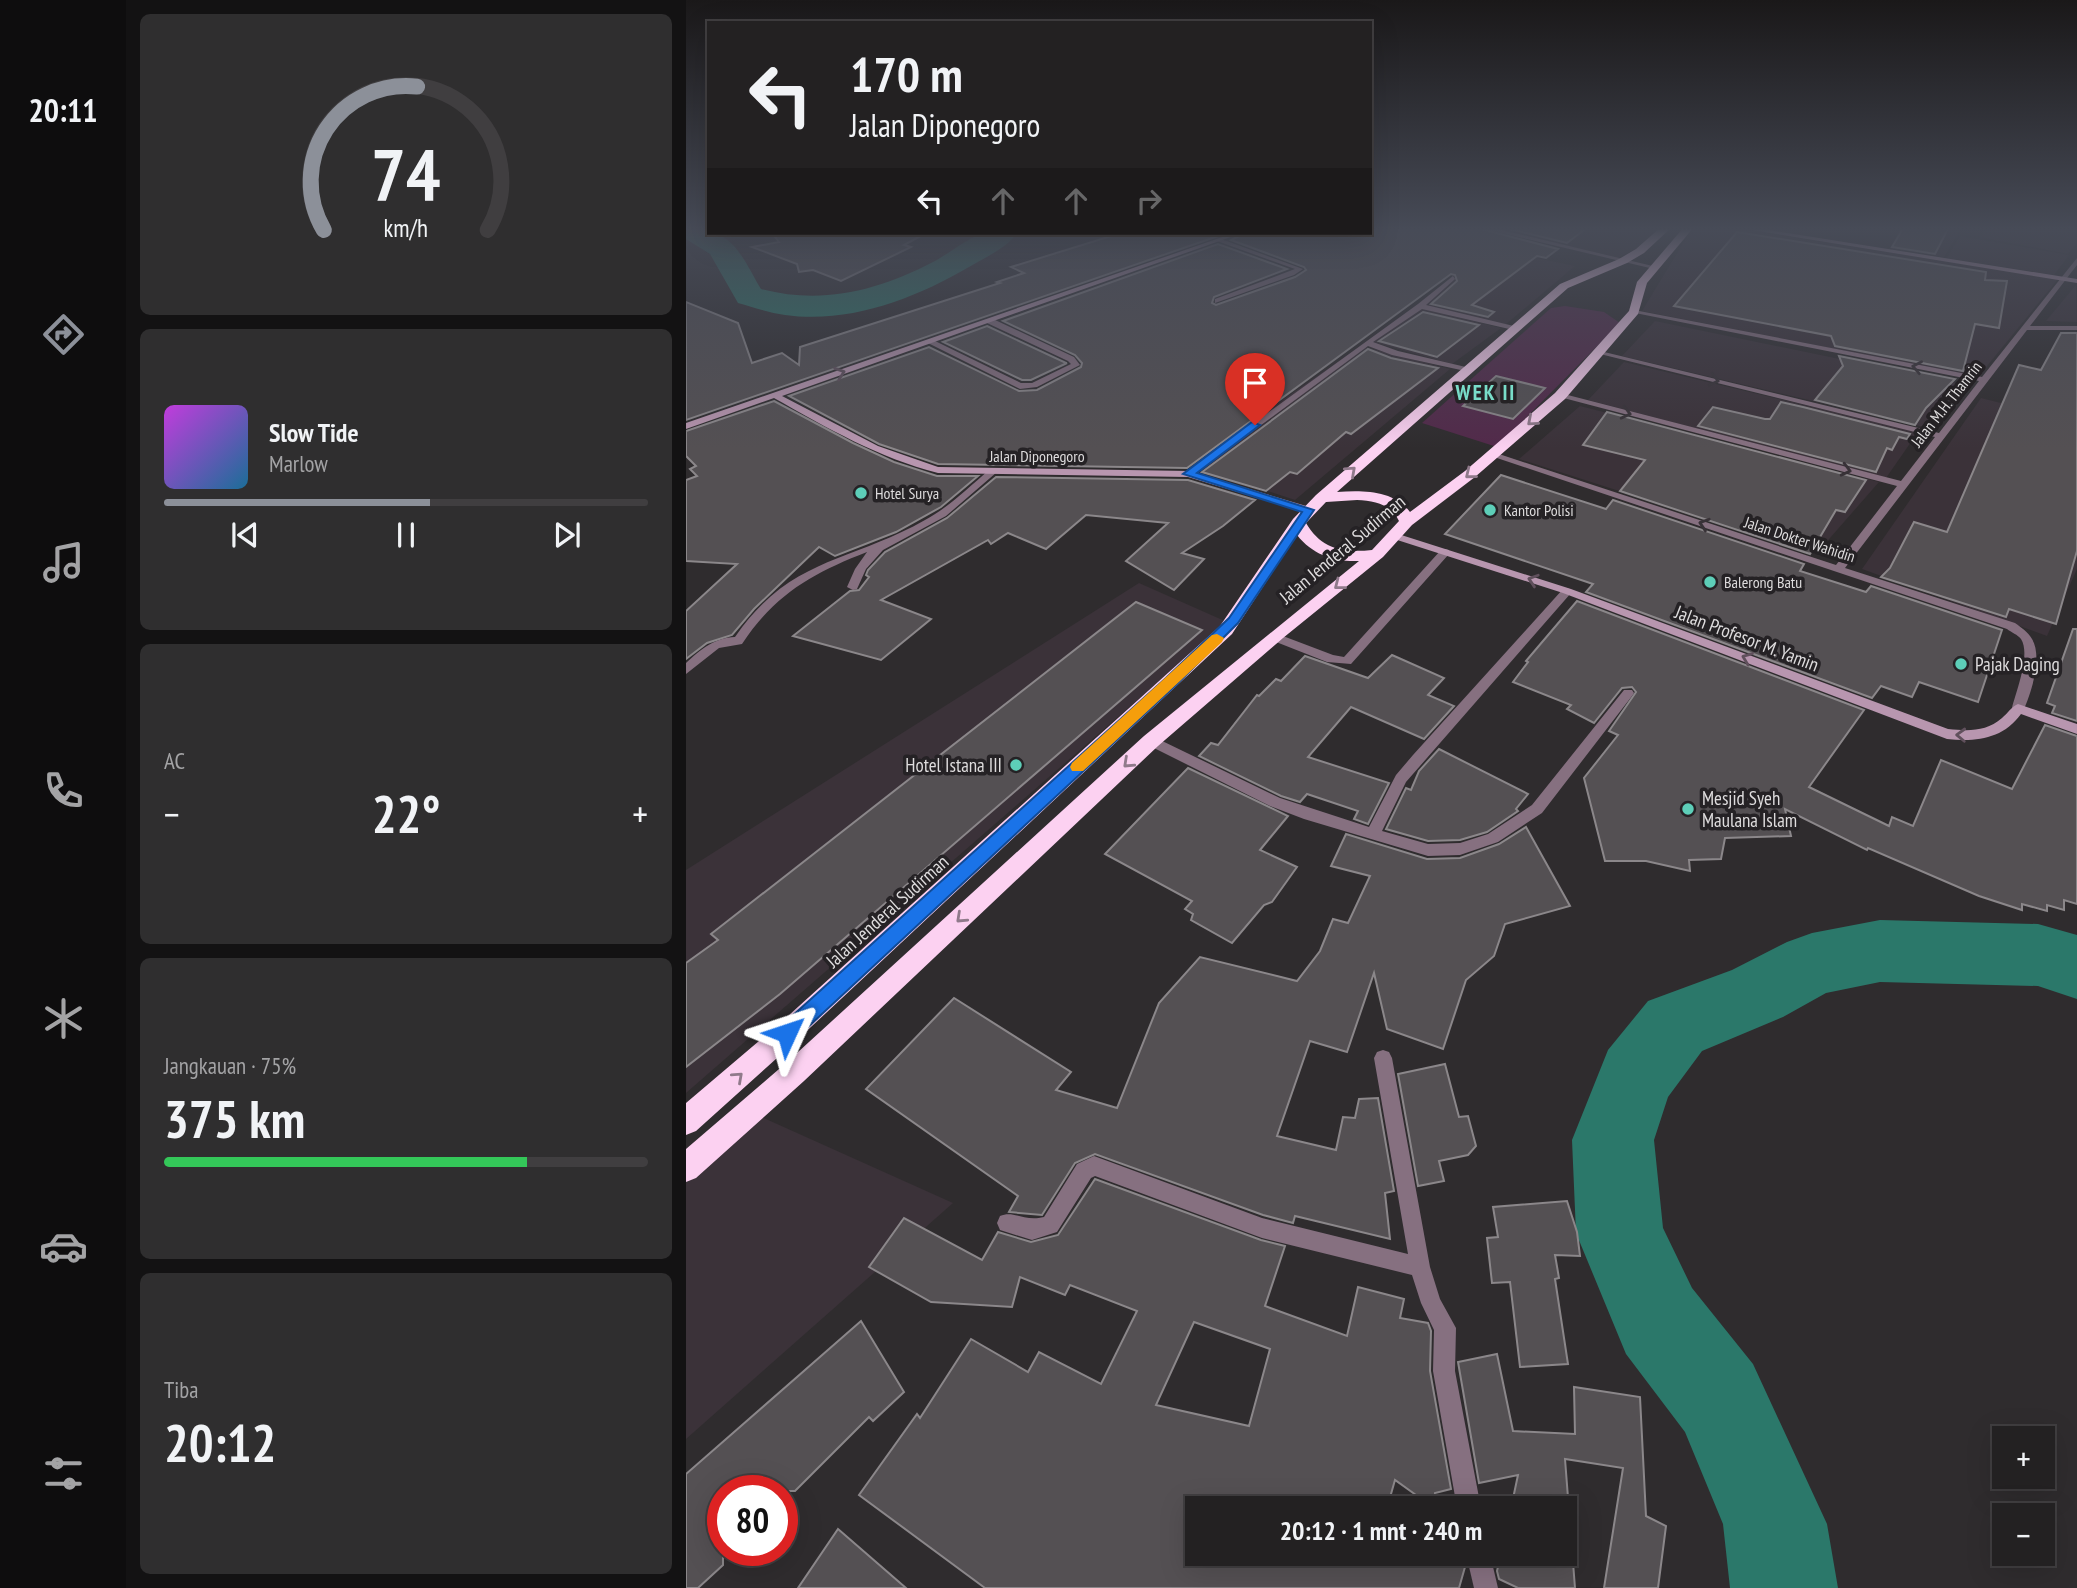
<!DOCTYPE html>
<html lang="id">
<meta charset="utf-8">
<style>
body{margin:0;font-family:"PT Sans Narrow",sans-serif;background:#2f2e2f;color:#f1f3f6;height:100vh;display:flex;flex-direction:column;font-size:26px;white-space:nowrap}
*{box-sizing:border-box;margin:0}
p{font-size:23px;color:#a3a3a5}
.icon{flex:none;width:38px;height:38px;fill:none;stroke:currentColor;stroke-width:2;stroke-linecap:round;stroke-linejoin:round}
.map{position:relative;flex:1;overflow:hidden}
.drawer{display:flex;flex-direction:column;gap:14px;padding:14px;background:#131213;width:560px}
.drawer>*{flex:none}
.banner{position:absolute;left:21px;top:21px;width:665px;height:214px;border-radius:0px;box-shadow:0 7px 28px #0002,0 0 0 2px #403e40;background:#232122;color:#f1f3f6;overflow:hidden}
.fabs{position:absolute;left:1306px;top:1426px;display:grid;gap:14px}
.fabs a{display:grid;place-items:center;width:63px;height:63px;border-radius:0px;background:#232122;box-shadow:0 7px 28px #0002,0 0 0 2px #403e40;font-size:35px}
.speed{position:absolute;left:21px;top:1475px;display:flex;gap:14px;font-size:35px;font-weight:700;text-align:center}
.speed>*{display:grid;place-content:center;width:91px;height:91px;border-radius:50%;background:#232122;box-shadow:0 7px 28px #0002,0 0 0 2px #403e40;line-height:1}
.speed .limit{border:10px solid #d22;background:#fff;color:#111}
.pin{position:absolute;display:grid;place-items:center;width:60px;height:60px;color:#fff;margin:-72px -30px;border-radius:50% 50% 50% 0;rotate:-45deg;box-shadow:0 0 7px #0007}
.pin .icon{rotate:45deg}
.me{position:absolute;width:77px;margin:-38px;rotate:48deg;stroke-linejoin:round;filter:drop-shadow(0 0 5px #0008)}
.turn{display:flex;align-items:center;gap:24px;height:147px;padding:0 28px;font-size:32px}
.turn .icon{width:91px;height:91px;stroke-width:2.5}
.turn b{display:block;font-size:49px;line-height:60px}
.lanes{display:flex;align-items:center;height:66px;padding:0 28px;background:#0003;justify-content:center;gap:35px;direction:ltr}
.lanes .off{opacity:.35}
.big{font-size:52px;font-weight:700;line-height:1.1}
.drawer .card{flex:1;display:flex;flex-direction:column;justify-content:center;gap:10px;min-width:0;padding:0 24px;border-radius:10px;background:#2f2e2f}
.drawer .dial{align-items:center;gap:0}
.dial svg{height:182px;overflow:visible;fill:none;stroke:#403e40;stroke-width:7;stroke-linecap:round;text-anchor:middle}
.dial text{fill:#f1f3f6;stroke:none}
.song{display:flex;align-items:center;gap:21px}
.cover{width:84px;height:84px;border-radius:10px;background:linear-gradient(135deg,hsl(290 70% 55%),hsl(200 70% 35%))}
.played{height:7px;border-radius:4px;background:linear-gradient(90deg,#8c9099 55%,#403e40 55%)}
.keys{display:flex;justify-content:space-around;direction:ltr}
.heat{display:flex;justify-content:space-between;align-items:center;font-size:38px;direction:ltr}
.charge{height:10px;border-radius:5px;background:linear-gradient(90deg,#34c759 75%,#403e40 0)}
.trip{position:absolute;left:499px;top:1496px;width:392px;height:70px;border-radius:0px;background:#232122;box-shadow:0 7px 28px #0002,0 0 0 2px #403e40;font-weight:700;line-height:70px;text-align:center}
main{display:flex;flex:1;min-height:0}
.tabs{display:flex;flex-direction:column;width:126px;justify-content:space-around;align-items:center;background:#0e0d0e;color:#a3a3a5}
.tabs .icon{width:49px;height:49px}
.tabs .current{color:#8c9099}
.tabs b{font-size:32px;color:#f1f3f6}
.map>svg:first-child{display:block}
</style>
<main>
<nav class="tabs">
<b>20:11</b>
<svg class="icon current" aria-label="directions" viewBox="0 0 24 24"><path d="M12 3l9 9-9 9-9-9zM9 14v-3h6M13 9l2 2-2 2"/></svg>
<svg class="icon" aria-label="music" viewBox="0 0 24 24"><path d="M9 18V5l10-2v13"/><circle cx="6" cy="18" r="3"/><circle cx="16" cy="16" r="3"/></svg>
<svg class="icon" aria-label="phone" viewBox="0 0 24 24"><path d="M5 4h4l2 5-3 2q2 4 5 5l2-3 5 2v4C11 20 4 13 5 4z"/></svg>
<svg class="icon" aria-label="climate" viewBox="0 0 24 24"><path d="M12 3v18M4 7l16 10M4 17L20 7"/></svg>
<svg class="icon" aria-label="car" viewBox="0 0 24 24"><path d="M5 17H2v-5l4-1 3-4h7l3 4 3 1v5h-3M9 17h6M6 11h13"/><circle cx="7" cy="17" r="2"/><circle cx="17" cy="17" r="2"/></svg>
<svg class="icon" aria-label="filters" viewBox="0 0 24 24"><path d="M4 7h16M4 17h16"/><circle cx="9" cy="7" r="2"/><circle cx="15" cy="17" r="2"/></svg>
</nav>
<section class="drawer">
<div class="card dial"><svg viewBox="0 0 100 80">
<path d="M14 69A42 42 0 1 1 86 69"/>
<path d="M14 69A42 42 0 0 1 55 6" stroke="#8c9099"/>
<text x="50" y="56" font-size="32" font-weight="700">74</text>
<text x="50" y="72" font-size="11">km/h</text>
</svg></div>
<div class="card">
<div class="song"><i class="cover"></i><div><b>Slow Tide</b><p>Marlow</p></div></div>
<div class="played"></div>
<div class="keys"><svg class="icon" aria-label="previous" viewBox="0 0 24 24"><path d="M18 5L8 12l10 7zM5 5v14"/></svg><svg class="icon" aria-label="pause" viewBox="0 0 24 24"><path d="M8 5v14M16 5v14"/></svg><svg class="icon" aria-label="next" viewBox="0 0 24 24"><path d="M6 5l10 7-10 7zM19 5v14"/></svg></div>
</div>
<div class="card"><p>AC</p>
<div class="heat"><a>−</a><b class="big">22°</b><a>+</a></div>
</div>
<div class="card"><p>Jangkauan · 75%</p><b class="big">375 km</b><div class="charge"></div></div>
<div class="card"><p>Tiba</p><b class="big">20:12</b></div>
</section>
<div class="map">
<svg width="1391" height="1588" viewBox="0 0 1391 1588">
<rect width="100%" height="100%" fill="#2f2c2e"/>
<g fill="#3b3239">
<polygon points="803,227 975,227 955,246 932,258"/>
<polygon points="1007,227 1041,227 1372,279 1292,377 956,311"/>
<polygon points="1215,227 1276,227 1258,257 1205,249"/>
<polygon points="1302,227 1391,227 1391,243 1382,254 1293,237"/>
<polygon points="1274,236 1383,255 1368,275 1261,258"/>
<polygon points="806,249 889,266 819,325 734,304"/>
<polygon points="1390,285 1391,322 1360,321"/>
<polygon points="730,307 815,328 766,364 684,341"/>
<polygon points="969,321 1275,384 1238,427 936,356"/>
<polygon points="675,346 764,369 609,500 502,465"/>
<polygon points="938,362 1232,432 1200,478 902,400"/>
<polygon points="1295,398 1391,422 1391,569 1361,636 1176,569"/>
<polygon points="894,406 1193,482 1130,554 833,459"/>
<polygon points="453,583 541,622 0,1093 0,870"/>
<polygon points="73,1116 267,1203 0,1439 0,1178"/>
</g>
<polygon fill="#522a4a" points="879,306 918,312 934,323 811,447 736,423 865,308"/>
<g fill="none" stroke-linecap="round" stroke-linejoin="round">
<g fill="#2b786a" fill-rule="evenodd">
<path d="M0,227h20l3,6c26,0 40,37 52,56 61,16 116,2 172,-27 14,-7 37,-26 52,-29 9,-3 23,0 32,0 -10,15 -33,25 -48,34 -55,32 -120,57 -184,48 -16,-2 -32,-8 -47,-12l-28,-49 -24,-15z"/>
<polygon points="1194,920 1352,924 1391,935 1391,999 1352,986 1194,982 1140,993 1097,1017 1016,1051 982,1097 968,1140 977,1228 1006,1288 1067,1364 1141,1524 1152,1588 1044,1588 1037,1524 999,1432 940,1354 890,1233 886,1140 922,1050 962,1001 1046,970 1101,942 1126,933"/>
</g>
</g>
<g fill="#545053" stroke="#8b878a" stroke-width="2" fill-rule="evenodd">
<polygon points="684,227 788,227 872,249 860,258 851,256 786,305 808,312 802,317 745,304 771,281 769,275 765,274 501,468 252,464 193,444 103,396 243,347 333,391 351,390 395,367 396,363 389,355 317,321 532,244 601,269 528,297 526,303 530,305 609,277 620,270 618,267 545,240 559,233 684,233"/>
<polygon points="815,227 902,227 881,243"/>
<polygon points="1218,227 1263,227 1249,254 1206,247"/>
<polygon points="1051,232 1300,272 1299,280 1321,281 1313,328 1289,324 1277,371 1149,346 1145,336 988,306"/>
<polygon points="86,233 240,233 218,245 225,247 155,281 127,270 113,272 111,264 66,247 93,242"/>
<polygon points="435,233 541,233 0,420 0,302 52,323 66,363 96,353 113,365 114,347 314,283 311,282 338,273 325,267"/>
<polygon points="737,312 793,325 751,357 693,341"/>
<polygon points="301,326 380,363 381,363 345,380 336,380 257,342"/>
<polygon points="1375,333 1391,333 1391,551 1370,624 1323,609 1320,617 1195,577 1204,568 1228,522 1261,532 1333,365 1355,370"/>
<polygon points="682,349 705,358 752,368 665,434 660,432 611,474 604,472 580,491 516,472"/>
<polygon points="1153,356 1269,379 1240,408 1229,425 1129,400 1157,366"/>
<polygon points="810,376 859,388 827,419 777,406"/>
<polygon points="88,401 167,443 208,462 251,476 292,476 255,507 210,532 149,556 133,547 68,609 46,635 21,643 0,659 0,611 51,564 0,561 0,480 11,476 4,469 10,466 0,456 0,431"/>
<polygon points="1095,402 1117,407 1224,434 1221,439 1213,437 1206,450 1201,448 1190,472 1012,426 1027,407 1079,419 1084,419"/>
<polygon points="921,412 1180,480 1159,512 1150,510 1124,554 934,491 959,460 897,445"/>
<polygon points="815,475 920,509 927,500 1118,564 1114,571 1180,592 1185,586 1316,630 1292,702 1233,682 1226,697 1195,686 1186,698 900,592 907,584 759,534"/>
<polygon points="310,477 502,480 569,500 537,526 496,553 518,559 488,590 440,561 482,523 400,515 360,549 322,533 305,544 302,540 195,600 245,619 195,660 107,636 164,591 173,590 183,577 180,575 182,570 199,552 261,518"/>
<polygon points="891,601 1178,710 1123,787 1203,826 1206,817 1227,826 1255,760 1326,789 1359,725 1391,736 1391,904 1378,900 1378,910 1361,905 1361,911 1336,904 1336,910 1293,896 1182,848 1181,850 1099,809 1105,836 1039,838 1035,859 1003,860 1004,871 960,861 919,861 898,778 932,735 923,731 950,692 946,687 936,688 908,723 881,709 885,705 827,682 842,662 840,661"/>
<polygon points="450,602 516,630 94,994 0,1067 0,963 32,940 25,934"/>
<polygon points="1387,629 1391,629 1391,721 1366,713 1369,706 1361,703"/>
<polygon points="706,655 758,678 742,695 768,706 738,739 665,707 622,757 703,783 682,824 668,819 672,811 621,794 614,802 595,796 513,756 525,743 532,745 571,695 573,696 590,679 595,681 619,656 682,678"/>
<polygon points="753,749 842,794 830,809 832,811 801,832 774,840 742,841 700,829 720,788 725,790 733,771"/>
<polygon points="502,768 602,816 574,850 611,867 586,902 578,905 546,943 505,920 507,914 499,909 506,901 419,854"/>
<polygon points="840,827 884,906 819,924 808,956 780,980 757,1049 701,1029 688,973 661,1052 624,1041 591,1136 650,1150 657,1117 669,1118 673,1099 692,1098 708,1191 699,1193 704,1239 609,1216 607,1223 577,1215 409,1154 389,1163 356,1215 323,1212 332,1196 180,1089 268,998 385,1072 370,1090 431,1108 473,1003 514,957 611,981 634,951 647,919 662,923 684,876 645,866 660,834 741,859 774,858 813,844"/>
<polygon points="759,1064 773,1117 782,1116 790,1146 782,1155 753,1161 758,1181 732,1186 712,1074"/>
<path d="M409,1179l166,61 24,6 -20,60 82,30 11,-49 46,12 -4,19 28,5 3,8 -1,40 21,118 -16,4 -1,15 -39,-28 -8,28h-190v46h244l24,13 -6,21h-474l-126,-93 58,-81 3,4 51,-79 57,33 11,-20 62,32 36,-73 -67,-26 -5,10 -45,-18 -8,30 -81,-5 -62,-35 35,-49 78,42 16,-28 33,10 27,-7zM508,1322l76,27 -21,77 -93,-21z"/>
<polygon points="881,1201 891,1232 894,1256 869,1255 873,1278 869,1279 882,1364 834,1367 824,1282 806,1283 801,1238 812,1237 807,1207"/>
<polygon points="175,1321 218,1392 187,1421 183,1417 109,1491 37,1491 37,1565 12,1588 0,1588 0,1474"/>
<polygon points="811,1354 827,1431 889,1434 888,1387 954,1397 960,1516 980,1526 972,1588 918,1588 937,1468 879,1459 889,1588 832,1588 813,1579 811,1571 815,1554 878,1554 878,1508 825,1508 832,1475 793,1483 772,1362"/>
<polygon points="152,1529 220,1588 112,1588"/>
</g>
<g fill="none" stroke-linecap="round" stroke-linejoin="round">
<g fill="#867080" fill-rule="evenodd">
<polygon points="531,239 535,239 617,269 608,275 529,303 529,299 609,269 531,241"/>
<polygon points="301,319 307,319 388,357 394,365 351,387 334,389 240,342 247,340 335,383 346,383 385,364 382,361 301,323"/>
<polygon points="759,549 763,550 763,554 665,664 641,662 585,640 583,637 589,633 647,655 658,657 755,550"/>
</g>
<g fill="#867080" fill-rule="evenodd">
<polygon points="791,227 803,227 971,267 968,269"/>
<path d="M1391,258v7l-47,61h47v4h-50l-182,238 170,55c7,5 13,9 17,16 11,18 -1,55 -9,72h-10l-1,-3c4,-16 19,-54 9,-69 -3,-4 -10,-7 -14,-10l-519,-174 8,-2 340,112 61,-79 -341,-90 4,-3 341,88 34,-44 -339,-84 4,-2 339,82 40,-52 -349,-69 4,-2 348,67z"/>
<polygon points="767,276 769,279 740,305 832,327 832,331 736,309 687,342 712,351 784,368 784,372 706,355 682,346 506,476 500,476 500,472 732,304"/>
<path d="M303,470l8,2 -51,44 -63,34 -17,19 -9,20 -4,1 -6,-3 8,-18 12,-17c-54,21 -92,42 -125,92l-23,4 -33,26v-11c15,-14 28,-25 49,-26 55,-80 114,-74 190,-117 24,-13 43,-32 64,-50z"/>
<polygon points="881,588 887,591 885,593 720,782 696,831 742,844 774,843 802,834 846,805 938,690 946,690 948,693 946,696 856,813 812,842 774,855 742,856 618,819 584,806 460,744 458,741 465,736 470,738 594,798 683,827 710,775 727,755 877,589"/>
<path d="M697,1050l6,2 3,6 38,209 10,32 16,29 -1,43 26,137h-24l-24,-137 1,-41 -13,-27 -9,-28 -150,-37 -167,-62 -4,2 -34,54 -25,8 -32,-10 -3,-7 3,-7c14,-6 24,6 44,1l33,-53 17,-8 168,62 146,36 -34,-196 3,-6z"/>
<polygon points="780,1554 804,1554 812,1588 788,1588"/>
</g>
<g fill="#b896af" fill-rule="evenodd">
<polygon points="1048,227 1063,227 1391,279 1391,283"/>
<path d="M548,233h8l-460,163 96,50 60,21 251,4 124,37v4h-8l-117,-35 -250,-4c-59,-15 -111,-45 -164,-75l-88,31v-6z"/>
<path d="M709,533l176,56 377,140c20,2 38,3 54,-11 6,-5 9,-11 16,-14l59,20v10l-56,-20c-18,25 -45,28 -74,25l-384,-146 -172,-55v-4z"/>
</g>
<path fill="#fcd1f1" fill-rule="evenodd" d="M975,227h11l-28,26 -17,10 -59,25 -231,204c25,-2 57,-2 73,20l55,-41 90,-78 74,-82 8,-29 47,-55h10l-47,56 -9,31 -73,85 -90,78 -63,48 -29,32 -100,81 -125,108 -354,335 -108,97 -10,4v-33l100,-86 358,-327 215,-175c-25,1 -46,-6 -62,-26l-65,99 -436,407 -100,90 -10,4v-32l92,-78 442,-399 73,-107 23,-24 244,-211 59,-25 17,-10zM671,500c18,1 34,4 42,21l-27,29c-29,3 -51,-1 -66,-27l20,-21z"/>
</g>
<defs><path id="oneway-chevron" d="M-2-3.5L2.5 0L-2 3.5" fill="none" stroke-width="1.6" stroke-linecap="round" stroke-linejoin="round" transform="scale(1.75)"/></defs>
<g stroke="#383237">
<use href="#oneway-chevron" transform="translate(1231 367) rotate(-169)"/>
<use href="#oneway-chevron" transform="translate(1028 380) rotate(14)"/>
<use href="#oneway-chevron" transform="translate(940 413) rotate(14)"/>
<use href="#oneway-chevron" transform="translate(1160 470) rotate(14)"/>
<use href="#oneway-chevron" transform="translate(1018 524) rotate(-162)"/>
</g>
<g stroke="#60505c">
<use href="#oneway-chevron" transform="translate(154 373) rotate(-19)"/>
<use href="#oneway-chevron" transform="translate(847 580) rotate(-162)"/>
<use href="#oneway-chevron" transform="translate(1061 658) rotate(-159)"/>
<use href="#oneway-chevron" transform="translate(1275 735) rotate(-178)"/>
</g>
<g stroke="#907a8b">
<use href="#oneway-chevron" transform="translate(846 421) rotate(139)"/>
<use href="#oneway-chevron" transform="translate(665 471) rotate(-42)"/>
<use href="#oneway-chevron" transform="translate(784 474) rotate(141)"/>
<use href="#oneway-chevron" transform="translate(653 585) rotate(142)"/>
<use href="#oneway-chevron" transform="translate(442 763) rotate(137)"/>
<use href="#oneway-chevron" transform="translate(275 918) rotate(137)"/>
<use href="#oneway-chevron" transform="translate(52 1077) rotate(-42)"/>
</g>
<linearGradient id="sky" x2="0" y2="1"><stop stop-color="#1a1819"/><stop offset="0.51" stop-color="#474b57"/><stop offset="1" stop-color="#474b57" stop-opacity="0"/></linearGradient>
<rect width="1391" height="449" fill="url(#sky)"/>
<polygon fill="#1a73e8" stroke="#114b97" stroke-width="2" points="566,422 574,425 511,473 628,510 552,623 490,685 108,1040 101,1042 94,1040 91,1033 94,1027 480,678 543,618 616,512 497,474"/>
<polygon fill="#f59e0b" points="531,634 538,638 536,642 397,771 386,771 384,767 386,763 526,635"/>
<g fill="#5dceb8" stroke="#252225" stroke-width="2.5">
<circle cx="175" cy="493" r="7"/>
<circle cx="804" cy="510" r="7"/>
<circle cx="1024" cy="582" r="7"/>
<circle cx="1275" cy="664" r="7"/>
<circle cx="330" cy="765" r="7"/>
<circle cx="1002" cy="809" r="7"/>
</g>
<g text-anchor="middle" stroke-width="7" stroke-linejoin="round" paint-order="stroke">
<g font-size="16" fill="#dedcdd" stroke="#252225">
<text transform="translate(1260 404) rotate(-52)" y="6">Jalan M.H. Thamrin</text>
<text x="351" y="462">Jalan Diponegoro</text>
<text transform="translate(1114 539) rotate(18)" y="6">Jalan Dokter Wahidin</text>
</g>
<g font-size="16" fill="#dedcdd" stroke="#252225" text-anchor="start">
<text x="189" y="499">Hotel Surya</text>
<text x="818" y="516">Kantor Polisi</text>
<text x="1038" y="588">Balerong Batu</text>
</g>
<g font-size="19" fill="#dedcdd" stroke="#252225">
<text transform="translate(656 549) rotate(-40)" y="7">Jalan Jenderal Sudirman</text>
<text transform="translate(1061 638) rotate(21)" y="7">Jalan Profesor M. Yamin</text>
<text transform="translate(201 911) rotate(-42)" y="7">Jalan Jenderal Sudirman</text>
</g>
<g font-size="19" fill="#dedcdd" stroke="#252225" text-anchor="start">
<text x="1289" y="671">Pajak Daging</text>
<text x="316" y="772" text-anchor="end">Hotel Istana III</text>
<text x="1016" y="805">Mesjid Syeh<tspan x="1016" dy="22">Maulana Islam</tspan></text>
</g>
<g font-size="21" font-weight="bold" letter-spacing="2" fill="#79ddc9" stroke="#252225">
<text x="800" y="400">WEK II</text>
</g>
</g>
</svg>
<div class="fabs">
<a>+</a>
<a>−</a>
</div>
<div class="speed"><div class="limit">80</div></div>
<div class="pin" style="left:569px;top:425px;background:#d93025"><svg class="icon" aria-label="arrive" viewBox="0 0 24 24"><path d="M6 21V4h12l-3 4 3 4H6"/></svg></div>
<svg class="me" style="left:101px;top:1033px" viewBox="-20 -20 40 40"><path d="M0-17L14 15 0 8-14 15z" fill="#1a73e8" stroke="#fff" stroke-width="4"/></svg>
<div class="trip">20:12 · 1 mnt · 240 m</div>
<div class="banner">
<div class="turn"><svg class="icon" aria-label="left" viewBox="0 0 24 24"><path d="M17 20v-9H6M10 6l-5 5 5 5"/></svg><div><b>170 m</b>Jalan Diponegoro</div></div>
<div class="lanes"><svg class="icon" aria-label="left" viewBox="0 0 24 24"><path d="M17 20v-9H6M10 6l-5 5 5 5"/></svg><svg class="icon off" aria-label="ahead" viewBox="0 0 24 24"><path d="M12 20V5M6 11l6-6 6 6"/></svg><svg class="icon off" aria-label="ahead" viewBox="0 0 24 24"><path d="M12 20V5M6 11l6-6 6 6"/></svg><svg class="icon off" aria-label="right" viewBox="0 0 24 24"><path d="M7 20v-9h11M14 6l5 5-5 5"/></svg></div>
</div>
</div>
</main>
